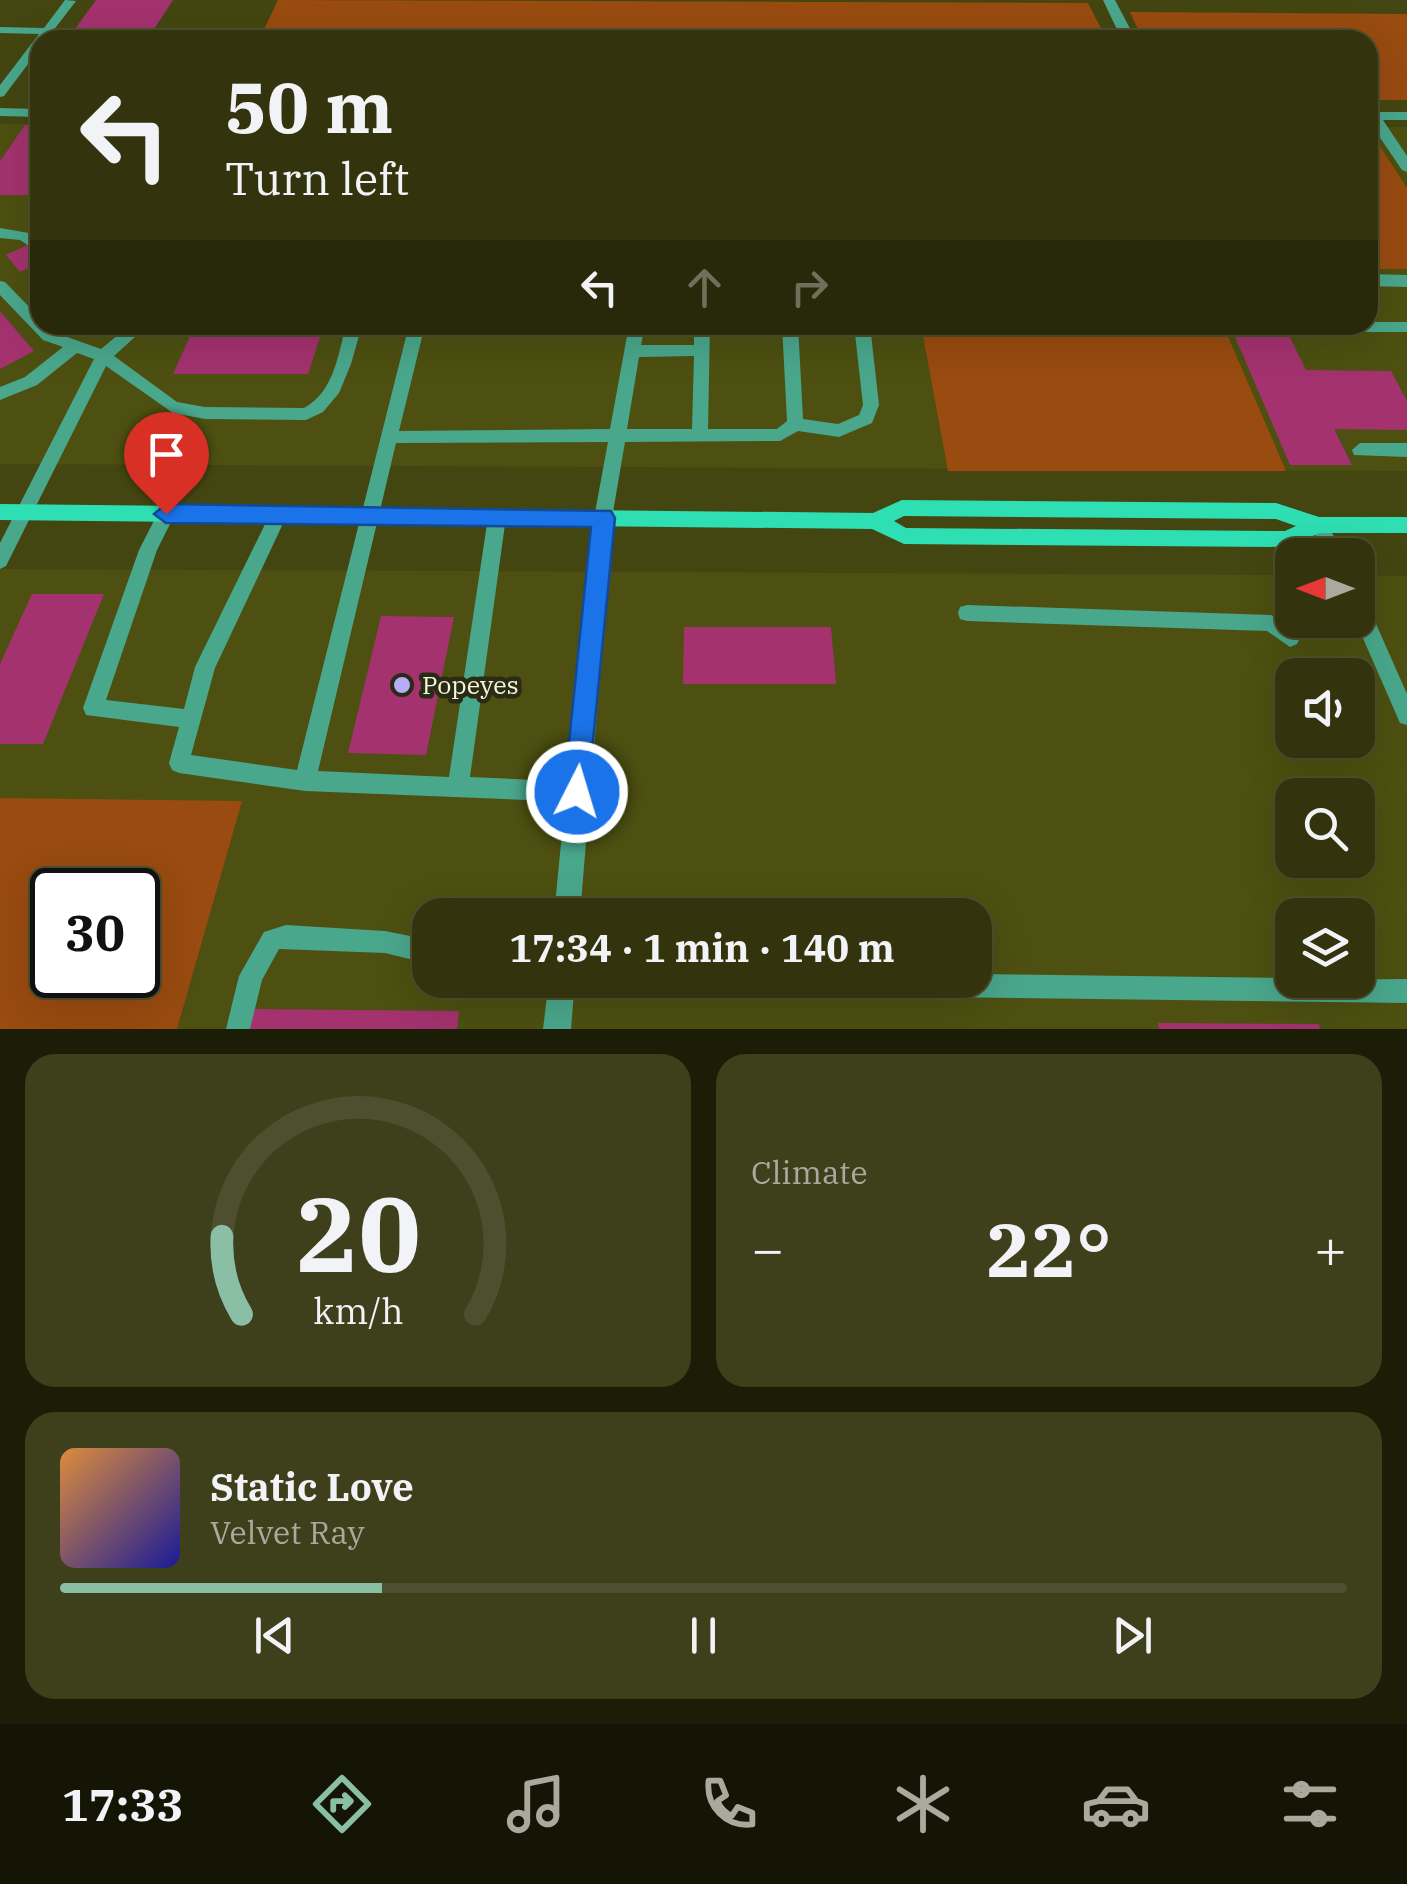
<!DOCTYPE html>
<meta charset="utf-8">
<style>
body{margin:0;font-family:"IBM Plex Serif",serif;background:#3e3f1b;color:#f1f3f6;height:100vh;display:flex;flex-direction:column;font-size:38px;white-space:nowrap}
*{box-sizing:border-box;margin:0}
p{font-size:32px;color:#a9aa9d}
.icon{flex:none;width:55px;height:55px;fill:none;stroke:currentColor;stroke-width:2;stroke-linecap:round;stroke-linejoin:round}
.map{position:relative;height:1029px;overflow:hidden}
.side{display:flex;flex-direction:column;gap:25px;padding:25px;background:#1c1d07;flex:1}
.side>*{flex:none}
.top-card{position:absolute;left:30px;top:30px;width:1348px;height:305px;border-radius:30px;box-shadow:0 10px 40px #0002,0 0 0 2px #4e4f2e;background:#33340d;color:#f1f3f6;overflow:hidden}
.needle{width:65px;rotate:270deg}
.controls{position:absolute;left:1275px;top:538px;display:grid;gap:20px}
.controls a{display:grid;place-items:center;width:100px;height:100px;border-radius:20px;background:#33340d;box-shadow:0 10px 40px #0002,0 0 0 2px #4e4f2e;font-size:50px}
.speed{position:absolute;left:30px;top:868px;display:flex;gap:20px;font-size:50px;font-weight:700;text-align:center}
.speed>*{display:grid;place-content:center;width:130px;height:130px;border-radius:50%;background:#33340d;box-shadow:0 10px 40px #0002,0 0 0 2px #4e4f2e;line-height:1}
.speed .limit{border:5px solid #111;border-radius:15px;background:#fff;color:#111}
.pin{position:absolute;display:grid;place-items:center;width:85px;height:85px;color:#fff;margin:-102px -42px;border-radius:50% 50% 50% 0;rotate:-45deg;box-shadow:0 0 10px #0007}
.pin .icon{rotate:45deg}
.me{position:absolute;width:110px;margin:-55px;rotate:5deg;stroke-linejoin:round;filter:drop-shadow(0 0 8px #0008)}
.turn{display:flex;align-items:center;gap:35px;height:210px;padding:0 30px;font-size:45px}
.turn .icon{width:130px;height:130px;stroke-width:2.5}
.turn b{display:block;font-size:70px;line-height:85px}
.lanes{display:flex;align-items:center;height:95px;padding:0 30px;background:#0003;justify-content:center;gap:50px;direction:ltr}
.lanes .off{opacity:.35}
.big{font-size:75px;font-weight:700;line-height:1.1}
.side .tile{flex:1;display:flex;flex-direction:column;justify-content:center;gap:15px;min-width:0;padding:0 35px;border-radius:30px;background:#3e3f1b}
.side .dial{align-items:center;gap:0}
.dial svg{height:260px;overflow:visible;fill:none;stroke:#4e4f2e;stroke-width:7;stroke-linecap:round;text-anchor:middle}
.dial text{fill:#f1f3f6;stroke:none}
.song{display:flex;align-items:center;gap:30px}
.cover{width:120px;height:120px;border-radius:15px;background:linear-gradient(135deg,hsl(30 70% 55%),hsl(240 70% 35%))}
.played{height:10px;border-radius:5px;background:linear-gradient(90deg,#8abfa5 25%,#4e4f2e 25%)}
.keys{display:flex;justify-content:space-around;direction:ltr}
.heat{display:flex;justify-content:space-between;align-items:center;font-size:55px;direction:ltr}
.side .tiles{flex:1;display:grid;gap:25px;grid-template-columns:1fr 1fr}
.tile:last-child{grid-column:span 2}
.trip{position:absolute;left:412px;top:898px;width:580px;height:100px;border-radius:30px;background:#33340d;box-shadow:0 10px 40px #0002,0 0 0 2px #4e4f2e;font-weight:700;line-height:100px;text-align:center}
.tabs{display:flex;height:160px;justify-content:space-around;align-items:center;background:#141505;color:#a9aa9d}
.tabs .icon{width:70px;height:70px}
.tabs .active{color:#8abfa5}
.tabs b{font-size:45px;color:#f1f3f6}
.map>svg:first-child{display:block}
</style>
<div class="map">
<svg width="1407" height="1029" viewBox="0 0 1407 1029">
<rect width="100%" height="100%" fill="#444611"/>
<g fill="#4d5010" fill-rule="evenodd">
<polygon points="0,124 40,124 40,325 1368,325 1368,127 1407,127 1407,471 0,464"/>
<path d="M0,569l1292,6v45h66v-45l49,1v453h-1407zM1292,675h66v65h-66zM1292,795h66v65h-66zM52,890h86v85h-86zM430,915h545v65h-545zM1292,915h66v65h-66z"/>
</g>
<g fill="#994b10" fill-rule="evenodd">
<polygon points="278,0 1088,3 1107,40 259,40"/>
<polygon points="1130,12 1407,14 1407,100 1368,100 1368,40 1143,40"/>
<polygon points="1368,128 1407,188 1407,269 1368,269"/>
<polygon points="921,325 1223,325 1286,471 948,471"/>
<path d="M0,798l242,3 -65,228h-177zM138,890v85h-86v-85z"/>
</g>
<g fill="#a3326f">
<polygon points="96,0 173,0 147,40 67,40"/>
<polygon points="25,125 40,125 40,195 0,195 0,161"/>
<polygon points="40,239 40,262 20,272 6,255"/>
<polygon points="0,311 34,351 0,369"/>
<polygon points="195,325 324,325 308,374 173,374"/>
<polygon points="1230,325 1284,325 1306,370 1391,371 1407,401 1407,430 1334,429 1352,465 1290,465"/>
<polygon points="32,594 104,594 43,744 0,744 0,664"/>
<polygon points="381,616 454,617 426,755 348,753"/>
<polygon points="684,627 831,627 836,684 683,684"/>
<polygon points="254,1009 459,1011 457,1029 249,1029"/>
<polygon points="1158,1023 1319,1024 1320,1029 1159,1029"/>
</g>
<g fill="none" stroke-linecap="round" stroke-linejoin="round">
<g fill="#49a78c" fill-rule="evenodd">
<polygon points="65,0 76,1 46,40 40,40 40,48 4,96 0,97 0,85 39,34 0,33 0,27 44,28"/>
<polygon points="0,228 29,233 39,243 32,248 20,240 0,238"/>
<path d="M0,281l5,1 35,36v7h6l7,7 48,17 29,-24h18l-34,31 63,46 28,5 99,1c30,-16 34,-53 42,-83h16l-11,39 -12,29 -16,19 -17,8 -101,-1 -32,-6 -67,-47 -100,200 -6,3v-26l94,-184 -17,-6 -40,32 -37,15v-13l25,-10 38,-30 -20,-7 -43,-45z"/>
<polygon points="1368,322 1407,322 1407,332 1298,332 1290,327 1368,325"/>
<path d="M409,325h16l-26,106 211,-2 19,-104h16l-4,20h53v-20h16l-2,104h69l10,-8 -5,-96h16l5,94 35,5 21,-9 4,-10 -9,-80h16l9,80 -7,18 -33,14 -41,-6 -18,10 -155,1 -13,76 -3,5h-12l-3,-5 14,-76 -212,1 -78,328 131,6 39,-260 3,-5h12l3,5 -36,260 107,5 7,3 4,7 -4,7 -7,3 -272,-11 -126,-18 -7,-3 -3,-7 10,-36 -93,-12 -3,-7 56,-158 21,-41h12l3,5 -18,36 -51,150 78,9 11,-42 77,-157h12l3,5 -72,153 -24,87 106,15zM694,356l-2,73h-65l12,-72z"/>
<polygon points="1360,443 1407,443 1407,457 1354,455 1352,450"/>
<polygon points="1319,518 1325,520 1344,555 1326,555 1310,525 1313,520"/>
<polygon points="1358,597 1365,599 1407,694 1407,725 1400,723 1355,620 1358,620"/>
<polygon points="967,605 1271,615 1297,632 1300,638 1297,644 1290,647 1267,631 967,621 960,619 958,613 960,607"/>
<polygon points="286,925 385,931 430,940 430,964 385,953 279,949 262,980 250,1029 226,1029 239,976 264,932"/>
<polygon points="975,974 1292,978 1292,980 1407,979 1407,1003 555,992 547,988 543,980 975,980"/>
</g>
<g fill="#49a78c" fill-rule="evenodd">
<polygon points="1103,0 1115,0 1136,40 1122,40"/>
<polygon points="0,108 40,109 40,117 0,116"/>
<polygon points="1368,112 1407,112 1407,120 1383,120 1407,156 1407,172 1402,170 1368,120"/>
<polygon points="1368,274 1407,275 1407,287 1368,286"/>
<polygon points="603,510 610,512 613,518 580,915 554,915 593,518 596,512"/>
<polygon points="549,980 575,980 571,1029 543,1029"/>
</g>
<path fill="#2fdfb4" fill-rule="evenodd" d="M902,500l374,3 43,14h88v16h-87l-34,14 -382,-3 -32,-15 -872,-9v-16l873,9zM904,516l372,3 20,7 -11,5 -379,-3 -12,-7z"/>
</g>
<polygon fill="#1a73e8" stroke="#114b97" stroke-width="2.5" points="166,504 611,511 615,518 587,801 577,805 568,801 564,792 591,527 166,523 154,514"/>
<circle fill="#b8abf7" stroke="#2a2b15" stroke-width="4" cx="402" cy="685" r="10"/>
<g text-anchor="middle" stroke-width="9" stroke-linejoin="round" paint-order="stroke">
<g font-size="25" fill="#f5f7dc" stroke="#2a2b15" text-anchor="start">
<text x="422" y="694">Popeyes</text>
</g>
</g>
</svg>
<div class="controls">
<a><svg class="needle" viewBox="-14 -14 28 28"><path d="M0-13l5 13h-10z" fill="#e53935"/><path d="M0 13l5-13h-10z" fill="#a9aa9d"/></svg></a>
<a><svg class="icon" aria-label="sound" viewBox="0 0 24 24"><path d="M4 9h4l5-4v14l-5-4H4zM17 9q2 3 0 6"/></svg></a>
<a><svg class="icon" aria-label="search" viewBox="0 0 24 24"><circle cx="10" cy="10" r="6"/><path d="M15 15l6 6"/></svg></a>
<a><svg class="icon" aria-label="layers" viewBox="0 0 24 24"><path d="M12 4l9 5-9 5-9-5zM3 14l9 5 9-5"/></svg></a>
</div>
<div class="speed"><div class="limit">30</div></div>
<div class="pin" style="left:166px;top:514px;background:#d93025"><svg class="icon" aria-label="arrive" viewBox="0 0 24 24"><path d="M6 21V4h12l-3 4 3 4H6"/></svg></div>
<svg class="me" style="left:577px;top:792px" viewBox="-20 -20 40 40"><circle r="17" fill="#1a73e8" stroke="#fff" stroke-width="3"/><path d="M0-11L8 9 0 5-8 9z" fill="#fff"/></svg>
<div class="trip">17:34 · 1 min · 140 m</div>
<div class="top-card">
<div class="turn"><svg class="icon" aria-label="left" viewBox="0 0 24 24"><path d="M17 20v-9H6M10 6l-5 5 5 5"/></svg><div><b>50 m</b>Turn left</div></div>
<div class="lanes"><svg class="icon" aria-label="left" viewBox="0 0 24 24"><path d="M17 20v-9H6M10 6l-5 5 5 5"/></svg><svg class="icon off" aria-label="ahead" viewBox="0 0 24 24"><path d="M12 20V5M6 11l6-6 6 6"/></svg><svg class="icon off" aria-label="right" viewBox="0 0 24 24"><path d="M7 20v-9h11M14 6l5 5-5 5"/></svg></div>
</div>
</div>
<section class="side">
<div class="tiles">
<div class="tile dial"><svg viewBox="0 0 100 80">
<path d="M14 69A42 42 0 1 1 86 69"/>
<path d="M14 69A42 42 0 0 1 8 45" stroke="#8abfa5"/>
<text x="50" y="56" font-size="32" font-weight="700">20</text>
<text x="50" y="72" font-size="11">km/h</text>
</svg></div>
<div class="tile"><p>Climate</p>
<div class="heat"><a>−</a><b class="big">22°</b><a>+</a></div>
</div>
<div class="tile">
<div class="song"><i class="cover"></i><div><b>Static Love</b><p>Velvet Ray</p></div></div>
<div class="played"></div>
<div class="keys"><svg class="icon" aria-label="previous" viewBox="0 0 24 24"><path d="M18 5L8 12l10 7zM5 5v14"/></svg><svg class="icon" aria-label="pause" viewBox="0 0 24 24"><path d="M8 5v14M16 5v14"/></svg><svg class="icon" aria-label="next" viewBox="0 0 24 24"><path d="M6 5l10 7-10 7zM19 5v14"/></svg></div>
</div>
</div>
</section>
<nav class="tabs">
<b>17:33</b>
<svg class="icon active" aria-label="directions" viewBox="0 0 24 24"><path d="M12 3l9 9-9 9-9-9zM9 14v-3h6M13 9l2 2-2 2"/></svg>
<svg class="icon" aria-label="music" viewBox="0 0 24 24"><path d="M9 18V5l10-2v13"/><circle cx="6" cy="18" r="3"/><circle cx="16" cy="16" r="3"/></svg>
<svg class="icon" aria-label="phone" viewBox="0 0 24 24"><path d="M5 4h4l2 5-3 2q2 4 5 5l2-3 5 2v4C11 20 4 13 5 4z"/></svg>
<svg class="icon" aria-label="climate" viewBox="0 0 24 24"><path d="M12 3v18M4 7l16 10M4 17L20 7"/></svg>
<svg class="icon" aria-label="car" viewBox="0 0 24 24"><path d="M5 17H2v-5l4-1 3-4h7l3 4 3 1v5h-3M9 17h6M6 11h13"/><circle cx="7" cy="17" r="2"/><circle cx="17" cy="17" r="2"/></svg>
<svg class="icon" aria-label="filters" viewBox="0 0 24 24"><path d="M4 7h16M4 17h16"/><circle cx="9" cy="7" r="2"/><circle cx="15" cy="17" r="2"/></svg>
</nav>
